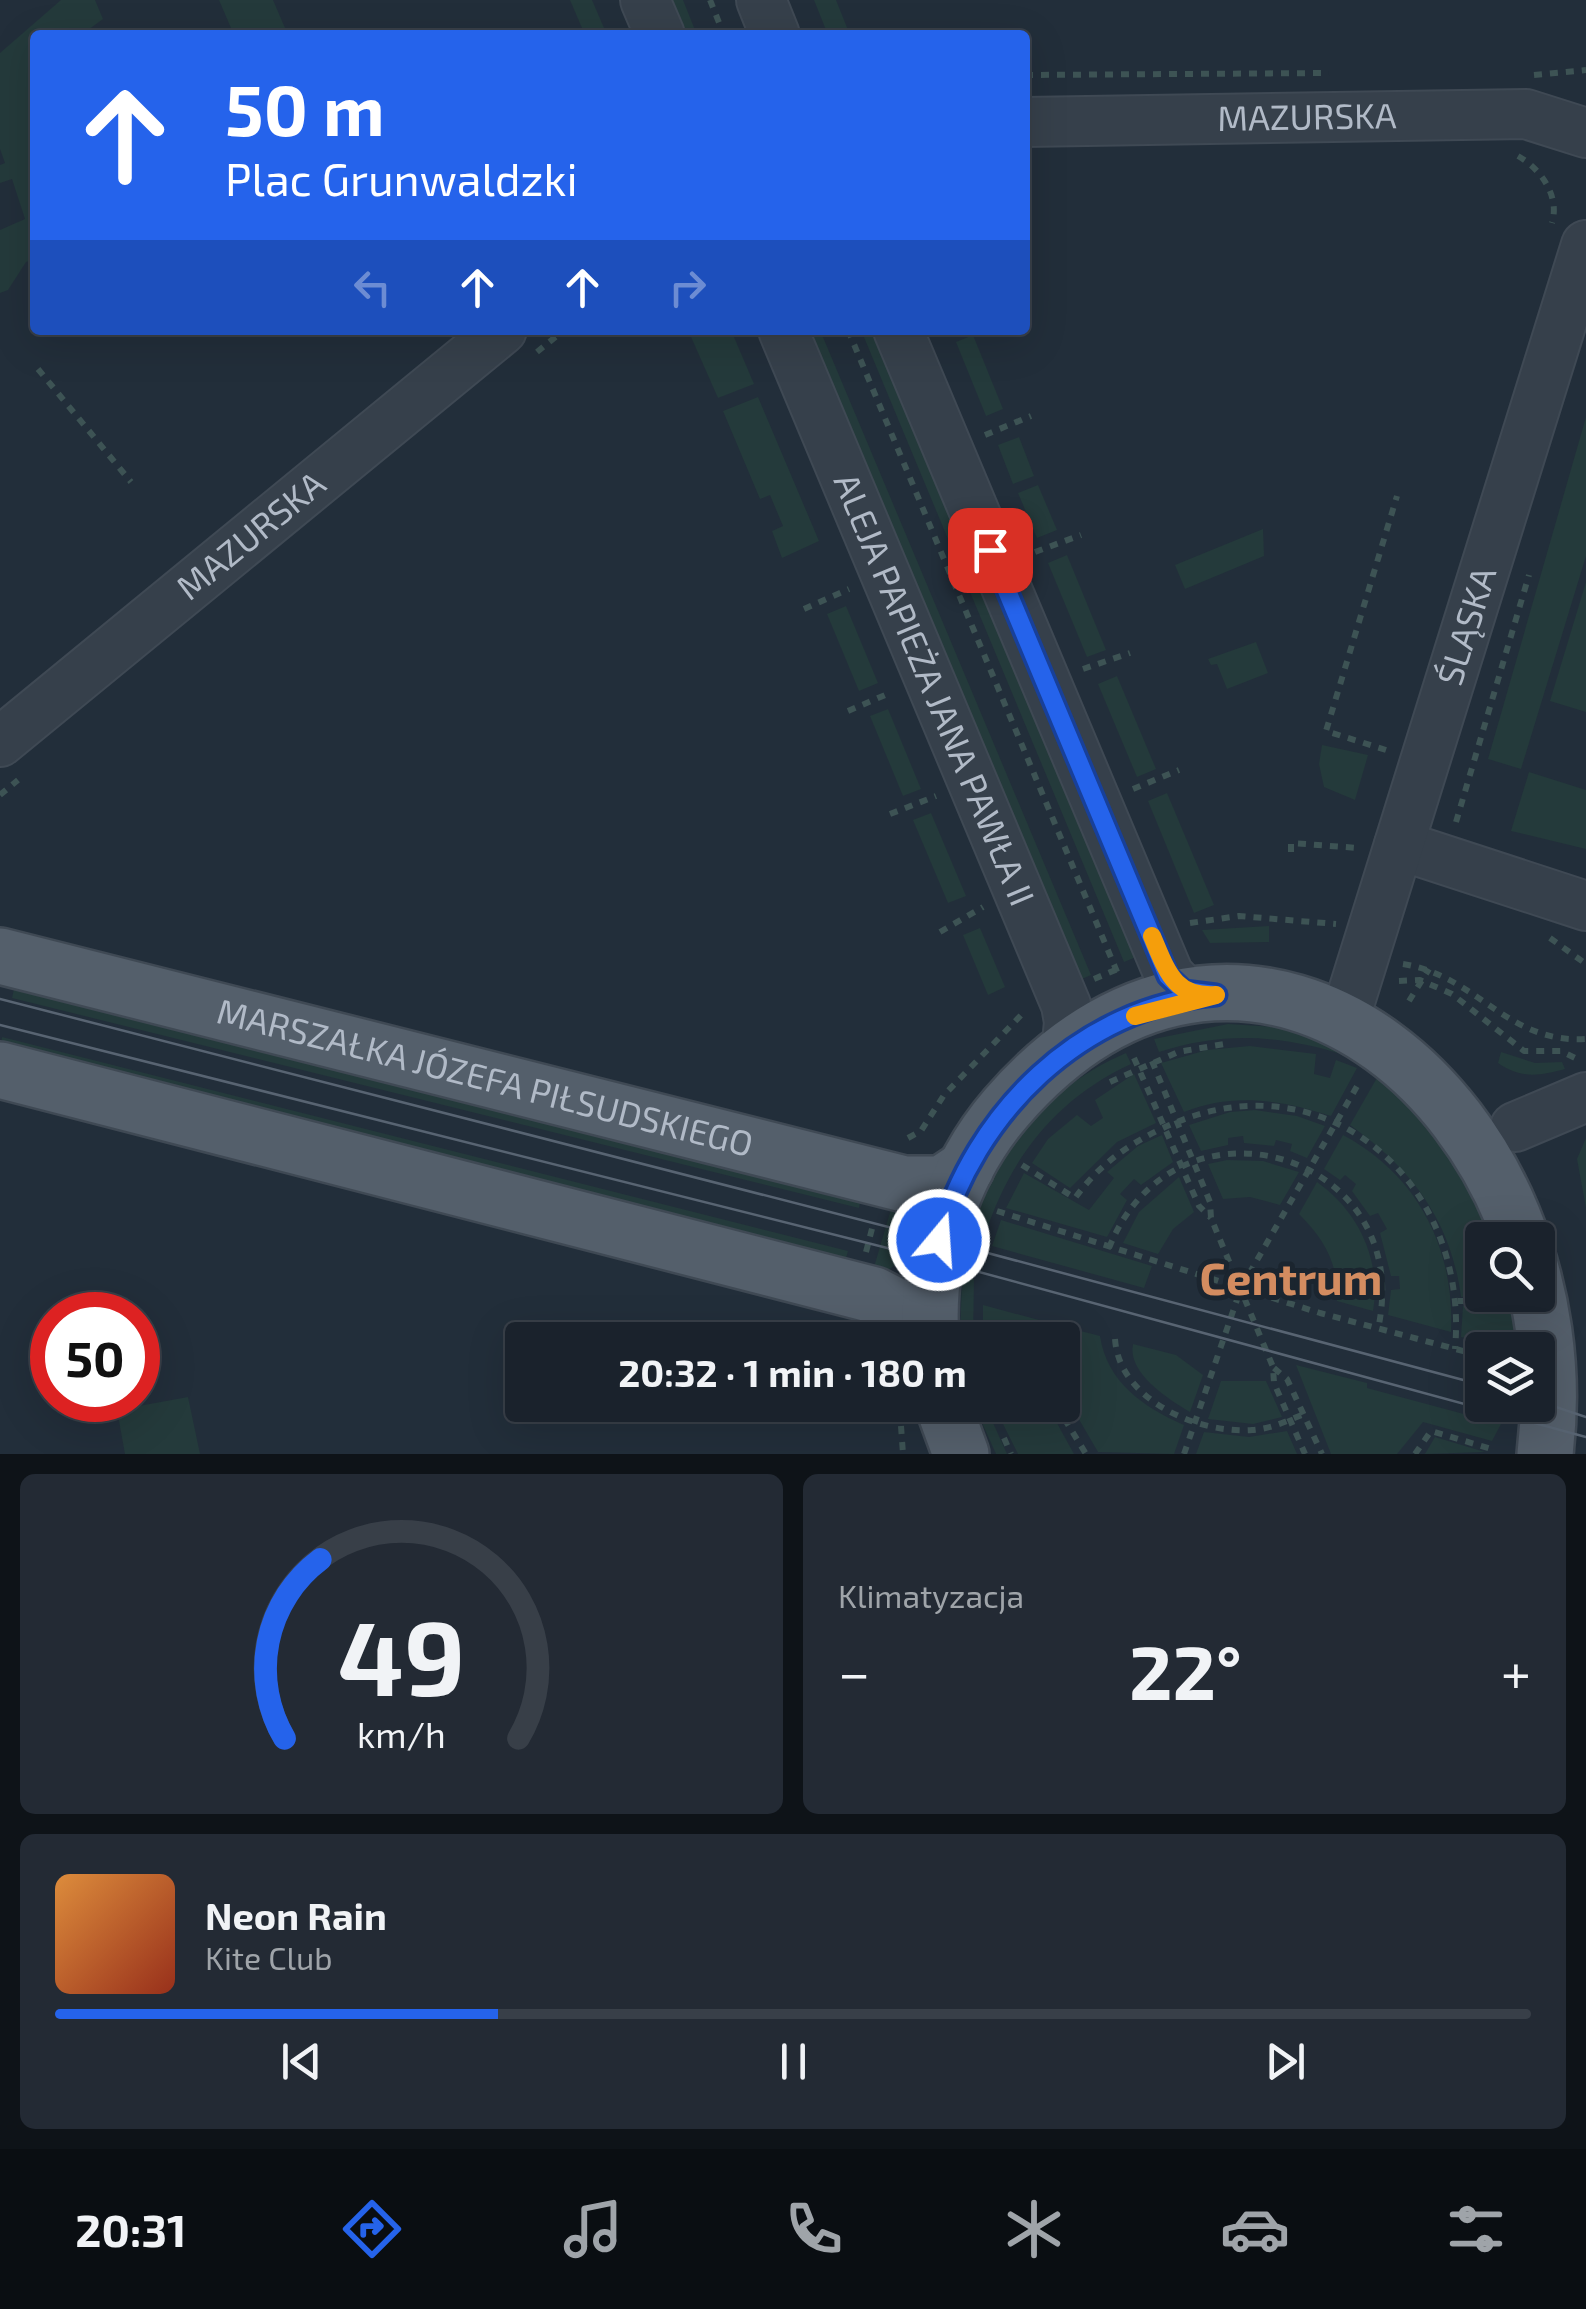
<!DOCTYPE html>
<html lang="pl">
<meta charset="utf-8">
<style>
body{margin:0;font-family:"Exo 2",sans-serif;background:#232a34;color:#f1f3f6;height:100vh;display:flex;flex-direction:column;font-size:38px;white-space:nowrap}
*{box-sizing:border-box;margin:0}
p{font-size:32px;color:#9fa4a9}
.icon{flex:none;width:55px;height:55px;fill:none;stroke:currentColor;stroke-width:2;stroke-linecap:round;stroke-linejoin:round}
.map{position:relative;height:1454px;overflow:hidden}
.panel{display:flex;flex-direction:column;gap:20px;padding:20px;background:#0e1318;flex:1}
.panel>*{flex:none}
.top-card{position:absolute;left:30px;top:30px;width:1000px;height:305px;border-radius:10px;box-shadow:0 10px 40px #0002,0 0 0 2px #383f48;background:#2563eb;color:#fff;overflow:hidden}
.controls{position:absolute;left:1465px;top:1222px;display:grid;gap:20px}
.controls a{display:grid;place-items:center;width:90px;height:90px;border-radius:10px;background:#1a222c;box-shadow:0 10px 40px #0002,0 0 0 2px #383f48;font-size:50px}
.speed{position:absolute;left:30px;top:1292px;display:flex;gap:20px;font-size:50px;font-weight:700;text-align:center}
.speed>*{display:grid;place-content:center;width:130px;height:130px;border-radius:50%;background:#1a222c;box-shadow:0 10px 40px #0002,0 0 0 2px #383f48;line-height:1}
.speed .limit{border:15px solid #d22;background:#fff;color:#111}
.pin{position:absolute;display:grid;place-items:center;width:85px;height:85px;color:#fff;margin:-42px;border-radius:20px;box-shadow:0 5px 15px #0006}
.me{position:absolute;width:110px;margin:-55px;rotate:18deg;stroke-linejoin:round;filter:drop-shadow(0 0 8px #0008)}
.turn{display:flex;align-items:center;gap:35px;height:210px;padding:0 30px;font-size:45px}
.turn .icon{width:130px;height:130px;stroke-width:2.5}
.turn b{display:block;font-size:70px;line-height:85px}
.lanes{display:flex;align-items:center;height:95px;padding:0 30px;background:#0003;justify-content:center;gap:50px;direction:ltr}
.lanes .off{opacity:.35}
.big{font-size:75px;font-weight:700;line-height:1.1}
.panel .widget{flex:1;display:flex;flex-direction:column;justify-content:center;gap:15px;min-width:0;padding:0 35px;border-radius:15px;background:#232a34}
.panel .dial{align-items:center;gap:0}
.dial svg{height:260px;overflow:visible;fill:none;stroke:#383f48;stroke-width:7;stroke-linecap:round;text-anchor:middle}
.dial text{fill:#f1f3f6;stroke:none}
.song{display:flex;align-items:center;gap:30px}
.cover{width:120px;height:120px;border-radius:15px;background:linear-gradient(135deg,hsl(30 70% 55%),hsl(10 70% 35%))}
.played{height:10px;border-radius:5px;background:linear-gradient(90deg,#2563eb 30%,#383f48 30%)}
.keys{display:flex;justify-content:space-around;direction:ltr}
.heat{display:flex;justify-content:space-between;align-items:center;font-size:55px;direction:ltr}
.panel .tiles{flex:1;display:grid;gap:20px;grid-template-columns:1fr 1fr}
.widget:last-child{grid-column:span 2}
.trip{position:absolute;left:505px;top:1322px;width:575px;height:100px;border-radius:10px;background:#1a222c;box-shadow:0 10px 40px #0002,0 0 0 2px #383f48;font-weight:700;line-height:100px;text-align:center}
.tabs{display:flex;height:160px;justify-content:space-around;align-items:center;background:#0a0e12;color:#9fa4a9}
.tabs .icon{width:70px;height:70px}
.tabs .current{color:#2563eb}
.tabs b{font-size:45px;color:#f1f3f6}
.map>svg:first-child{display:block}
</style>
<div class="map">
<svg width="1586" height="1454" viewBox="0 0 1586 1454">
<rect width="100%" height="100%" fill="#222e3a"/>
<g fill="#243a3b">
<polygon points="61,0 95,0 103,19 81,35 35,35 35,259 26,262 8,290 0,293 0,230 25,219 12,179 0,183 0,165 5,163 0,149 0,53"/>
<polygon points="219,0 273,0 288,35 234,35"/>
<polygon points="570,0 592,0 607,35 585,35"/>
<polygon points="663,0 683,0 697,35 678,35"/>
<polygon points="814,0 836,0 850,35 828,35"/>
<polygon points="688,330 731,330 754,384 718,398"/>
<polygon points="797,330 820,330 1091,975 1073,983"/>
<polygon points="861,330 881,330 1141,955 1124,962"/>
<polygon points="973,335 1003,409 986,416 956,342"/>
<polygon points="758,397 819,541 782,558 772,531 783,526 770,495 760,499 723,411"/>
<polygon points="1586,417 1586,556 1521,769 1488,759"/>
<polygon points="1019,437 1034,476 1013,484 998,445"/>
<polygon points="1038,485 1057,530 1037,538 1018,493"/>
<polygon points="1263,529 1264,556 1185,589 1175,565"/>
<polygon points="1067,555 1106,650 1087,657 1048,563"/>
<polygon points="1586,582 1586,712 1550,701"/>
<polygon points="846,606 878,683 859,691 827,614"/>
<polygon points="1256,642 1268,673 1227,689 1217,664 1211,665 1208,659"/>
<polygon points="1117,676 1156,769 1137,777 1098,684"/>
<polygon points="888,709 921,789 903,796 870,716"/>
<polygon points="1322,745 1368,755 1355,800 1324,787 1319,764"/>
<polygon points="1529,772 1586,790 1586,849 1511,831"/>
<polygon points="1167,793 1214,905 1194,913 1148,801"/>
<polygon points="931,813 966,896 948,903 913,820"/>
<polygon points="1269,926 1269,942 1210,943 1202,930"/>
<polygon points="980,928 1005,987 988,995 963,935"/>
<polygon points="17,976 862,1191 859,1208 12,998"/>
<path d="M1228,1024l64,4 53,27c-65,-20 -121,-24 -186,-3l-5,-13z"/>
<polygon points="2,1037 848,1251 843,1269 0,1052"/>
<path d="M1250,1046l66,8 -2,20 16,4 6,-18 21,8 -26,48c-49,-16 -98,-24 -147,-4l-23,-49 46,-13z"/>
<path d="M1501,1052l34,11 27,-1 3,7c-26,7 -44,10 -67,-6z"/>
<path d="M1126,1053l5,11c-78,36 -125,99 -149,181l-13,-3c24,-86 73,-153 157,-189z"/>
<polygon points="1134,1074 1156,1123 1117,1142 1070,1188 1032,1163 1048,1139 1077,1115 1091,1126 1103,1118 1095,1100"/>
<path d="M1378,1076l32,20 103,144h-31v55h13l-34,2c-10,-76 -49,-128 -111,-172z"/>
<polygon points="1255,1110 1297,1116 1325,1126 1307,1158 1290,1151 1292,1144 1276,1140 1274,1146 1244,1143 1243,1136 1228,1138 1228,1145 1201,1151 1189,1125 1230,1112"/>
<polygon points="1162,1135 1173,1162 1141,1185 1134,1179 1120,1194 1127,1200 1107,1237 1006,1208 1024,1173 1089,1210 1114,1178 1107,1172 1138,1146"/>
<path d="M1343,1135c75,40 112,114 108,197l-63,-17 3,-25 9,-1 -1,-13h-8l-11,-43 7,-4 -9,-16 -8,3 -18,-25 4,-7 -11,-9 -5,5 -16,-11z"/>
<polygon points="1586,1138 1586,1208 1577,1159"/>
<polygon points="1227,1160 1263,1161 1299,1172 1280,1205 1250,1197 1223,1199 1208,1164"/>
<polygon points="1179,1177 1194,1212 1173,1229 1158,1254 1123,1243 1139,1212"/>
<path d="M1317,1182c41,29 65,78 56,129l-36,-10c2,-37 -13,-62 -38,-87z"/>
<path d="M894,1199l14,3c7,26 -3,73 -36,72z"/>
<polygon points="1001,1220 1152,1266 1144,1288 992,1246"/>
<polygon points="962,1276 974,1279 973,1340 960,1340"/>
<polygon points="1524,1303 1520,1341 1514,1350 1461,1337 1463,1306"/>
<polygon points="983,1305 1039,1320 1036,1340 983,1340"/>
<path d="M1050,1323l50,13c7,46 43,71 84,89l-10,29 -76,-2 -35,-60 -1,-52h-14z"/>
<path d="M1133,1344l43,11 27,20 -13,37c-22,-13 -63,-39 -57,-68z"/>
<polygon points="1296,1365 1367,1383 1367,1388 1501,1424 1492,1441 1423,1422 1397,1454 1331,1454"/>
<polygon points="1221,1381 1266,1381 1282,1417 1253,1424 1208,1419"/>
<polygon points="188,1397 200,1454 125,1454 117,1410"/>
<polygon points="974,1405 985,1405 1007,1454 996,1454"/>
<polygon points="1017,1405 1047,1405 1074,1454 1018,1454 1000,1418"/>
<polygon points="1287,1431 1297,1454 1196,1454 1204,1432 1249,1437"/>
<polygon points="1435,1437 1485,1452 1425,1454"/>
</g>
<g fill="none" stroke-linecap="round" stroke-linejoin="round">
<g stroke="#3f4954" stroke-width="52">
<g id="minor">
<polyline points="645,0 660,35"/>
<polyline points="761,0 775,35"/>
<path id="s1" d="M1025,122l501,-8 60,19"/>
<path id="s2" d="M783,330l283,675 3,17 -3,31"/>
<polyline points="898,330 1169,975 1184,991 1216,995"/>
<path id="s3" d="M0,742l502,-412"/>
<polyline points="1399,845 1586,906"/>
<path id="s4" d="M1348,1008l238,-763"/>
<polyline points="1515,1127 1586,1097"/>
</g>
</g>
<g stroke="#3f4954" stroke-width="60">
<g id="major">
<path id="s5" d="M0,956l904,228h38l24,-16"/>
<polyline points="0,1070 874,1295 911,1314 928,1340"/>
<path d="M931,1340c-6,-83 20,-168 75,-232 246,-285 580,6 539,346"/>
<polyline points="943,1405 961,1454"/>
</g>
</g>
<g stroke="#3d5354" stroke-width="6" stroke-dasharray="8 8" stroke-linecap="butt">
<polyline points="710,0 724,35"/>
<polyline points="1025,75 1329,73"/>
<polyline points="1534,75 1586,70"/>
<path d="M1518,156c23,13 42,40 34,67"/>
<polyline points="848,330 1120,979"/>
<polyline points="537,352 564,330"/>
<polyline points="38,369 131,482"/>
<polyline points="985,435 1031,416"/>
<polyline points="1035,552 1081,535"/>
<polyline points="804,609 849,589"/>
<polyline points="1083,669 1130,653"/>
<polyline points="848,711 892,692"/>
<polyline points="1386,750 1326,731 1397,496"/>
<polyline points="1133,789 1179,770"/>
<polyline points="0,795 18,780"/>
<polyline points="890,814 936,796"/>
<polyline points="1456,822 1529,575"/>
<polyline points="1291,852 1291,843 1358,848"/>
<polyline points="1190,923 1239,916 1336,924"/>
<polyline points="940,932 983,907"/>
<polyline points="1550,938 1586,964"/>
<path d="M1403,964c75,12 104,80 183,75"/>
<polyline points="1094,979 1120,968"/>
<polyline points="1399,981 1420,980 1452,994 1524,1051 1561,1051 1577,1059"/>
<polyline points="1409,1001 1429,969"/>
<polyline points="1134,1058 1199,1206 1211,1218"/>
<polyline points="1152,1061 1210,1202 1211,1218 1273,1367 1274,1383 1305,1454"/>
<polyline points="1110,1082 1178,1052 1230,1043"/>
<polyline points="908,1138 921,1131 944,1095 1026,1010"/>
<path d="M1022,1165l53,33c24,-33 52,-53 88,-70 161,-76 307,54 292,221"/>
<polyline points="997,1211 1320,1313 1482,1356"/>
<path d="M1109,1248c66,-167 308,-96 269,81"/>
<polyline points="866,1252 874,1221"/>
<polyline points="1458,1301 1491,1301"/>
<path d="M1115,1339c4,61 83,95 137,91 18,-1 35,-9 52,-16"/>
<polyline points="1042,1340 1044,1321"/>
<polyline points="1274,1368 1287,1379 1322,1454"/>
<polyline points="1056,1405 1086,1454"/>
<polyline points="901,1426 903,1454"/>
<polyline points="1004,1438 1011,1454"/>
<polyline points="1184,1454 1241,1288 1360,1081"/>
<polyline points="1415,1454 1431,1431 1495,1450"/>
</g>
<use href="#minor" stroke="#36404b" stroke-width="48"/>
<use href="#major" stroke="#545f6b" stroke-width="55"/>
<g stroke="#586472" stroke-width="2.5">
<polyline points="0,999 939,1240 1482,1385"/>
<polyline points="0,1025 935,1260 1586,1437"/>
<polyline points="1538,1401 1586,1417"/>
</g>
</g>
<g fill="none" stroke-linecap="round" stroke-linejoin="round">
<g stroke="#184099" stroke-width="25">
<path id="route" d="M939,1240c35,-127 142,-233 277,-245l-32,-4 -16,-15 -178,-426"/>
</g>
<use href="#route" stroke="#2563eb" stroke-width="18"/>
<path stroke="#f59e0b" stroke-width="18" d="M1135,1016l81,-21c-42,3 -49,-24 -64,-59"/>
</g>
<g text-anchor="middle" stroke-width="10" stroke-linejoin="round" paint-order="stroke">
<g font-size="35" fill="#b1bac7" stroke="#1b252f">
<text dy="12" stroke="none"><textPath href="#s1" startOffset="282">MAZURSKA</textPath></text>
<text dy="12" stroke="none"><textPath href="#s3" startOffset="325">MAZURSKA</textPath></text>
<text dy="12" stroke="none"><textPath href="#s4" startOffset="400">ŚLĄSKA</textPath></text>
<text dy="12" stroke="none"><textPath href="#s2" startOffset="390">ALEJA PAPIEŻA JANA PAWŁA II</textPath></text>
<text dy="12" stroke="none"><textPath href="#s5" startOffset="500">MARSZAŁKA JÓZEFA PIŁSUDSKIEGO</textPath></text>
</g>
<g font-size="45" font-weight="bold" fill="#d38c60" stroke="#1b252f">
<text x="1291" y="1295">Centrum</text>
</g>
</g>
</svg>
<div class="controls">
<a><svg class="icon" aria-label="search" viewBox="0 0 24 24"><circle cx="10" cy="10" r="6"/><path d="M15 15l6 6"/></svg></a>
<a><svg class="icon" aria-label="layers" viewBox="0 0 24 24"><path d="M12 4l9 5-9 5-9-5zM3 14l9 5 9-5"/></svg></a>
</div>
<div class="speed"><div class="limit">50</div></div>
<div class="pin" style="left:990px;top:550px;background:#d93025"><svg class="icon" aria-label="arrive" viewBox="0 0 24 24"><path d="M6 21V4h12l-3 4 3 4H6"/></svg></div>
<svg class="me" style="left:939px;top:1240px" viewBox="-20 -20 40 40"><circle r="17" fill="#2563eb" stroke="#fff" stroke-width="3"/><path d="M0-11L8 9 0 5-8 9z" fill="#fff"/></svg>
<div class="trip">20:32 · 1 min · 180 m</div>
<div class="top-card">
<div class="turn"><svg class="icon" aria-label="ahead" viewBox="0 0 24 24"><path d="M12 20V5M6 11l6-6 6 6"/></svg><div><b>50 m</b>Plac Grunwaldzki</div></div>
<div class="lanes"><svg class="icon off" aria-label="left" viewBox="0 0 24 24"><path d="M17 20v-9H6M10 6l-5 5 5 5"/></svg><svg class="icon" aria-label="ahead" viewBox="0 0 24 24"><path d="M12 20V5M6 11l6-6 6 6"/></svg><svg class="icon" aria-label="ahead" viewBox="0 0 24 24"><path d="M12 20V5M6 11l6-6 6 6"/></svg><svg class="icon off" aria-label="right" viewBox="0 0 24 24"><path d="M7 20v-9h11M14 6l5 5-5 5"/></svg></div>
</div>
</div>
<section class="panel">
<div class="tiles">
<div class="widget dial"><svg viewBox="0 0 100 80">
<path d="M14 69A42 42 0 1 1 86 69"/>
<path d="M14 69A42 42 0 0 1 25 14" stroke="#2563eb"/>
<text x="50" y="56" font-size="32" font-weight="700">49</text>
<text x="50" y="72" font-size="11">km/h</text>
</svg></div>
<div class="widget"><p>Klimatyzacja</p>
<div class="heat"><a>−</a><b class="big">22°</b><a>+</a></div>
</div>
<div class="widget">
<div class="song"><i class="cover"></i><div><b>Neon Rain</b><p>Kite Club</p></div></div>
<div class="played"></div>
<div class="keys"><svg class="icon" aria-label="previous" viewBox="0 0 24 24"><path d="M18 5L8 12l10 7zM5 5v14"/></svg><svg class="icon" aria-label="pause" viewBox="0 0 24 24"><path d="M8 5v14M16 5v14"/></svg><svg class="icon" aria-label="next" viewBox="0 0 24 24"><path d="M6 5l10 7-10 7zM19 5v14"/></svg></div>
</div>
</div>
</section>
<nav class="tabs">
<b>20:31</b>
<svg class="icon current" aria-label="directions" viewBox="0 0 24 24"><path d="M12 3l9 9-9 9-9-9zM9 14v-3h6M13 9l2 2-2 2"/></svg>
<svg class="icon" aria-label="music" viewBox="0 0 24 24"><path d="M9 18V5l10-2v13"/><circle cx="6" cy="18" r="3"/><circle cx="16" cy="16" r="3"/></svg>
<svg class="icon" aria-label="phone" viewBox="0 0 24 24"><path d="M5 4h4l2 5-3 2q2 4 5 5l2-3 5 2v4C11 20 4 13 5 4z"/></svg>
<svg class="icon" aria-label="climate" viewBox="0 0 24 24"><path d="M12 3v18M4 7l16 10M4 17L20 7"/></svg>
<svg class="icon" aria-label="car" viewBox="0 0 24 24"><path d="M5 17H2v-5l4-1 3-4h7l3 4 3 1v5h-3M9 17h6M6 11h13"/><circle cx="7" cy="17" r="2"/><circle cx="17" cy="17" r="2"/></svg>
<svg class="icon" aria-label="filters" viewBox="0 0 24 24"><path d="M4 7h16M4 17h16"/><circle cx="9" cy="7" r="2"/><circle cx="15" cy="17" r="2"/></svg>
</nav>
